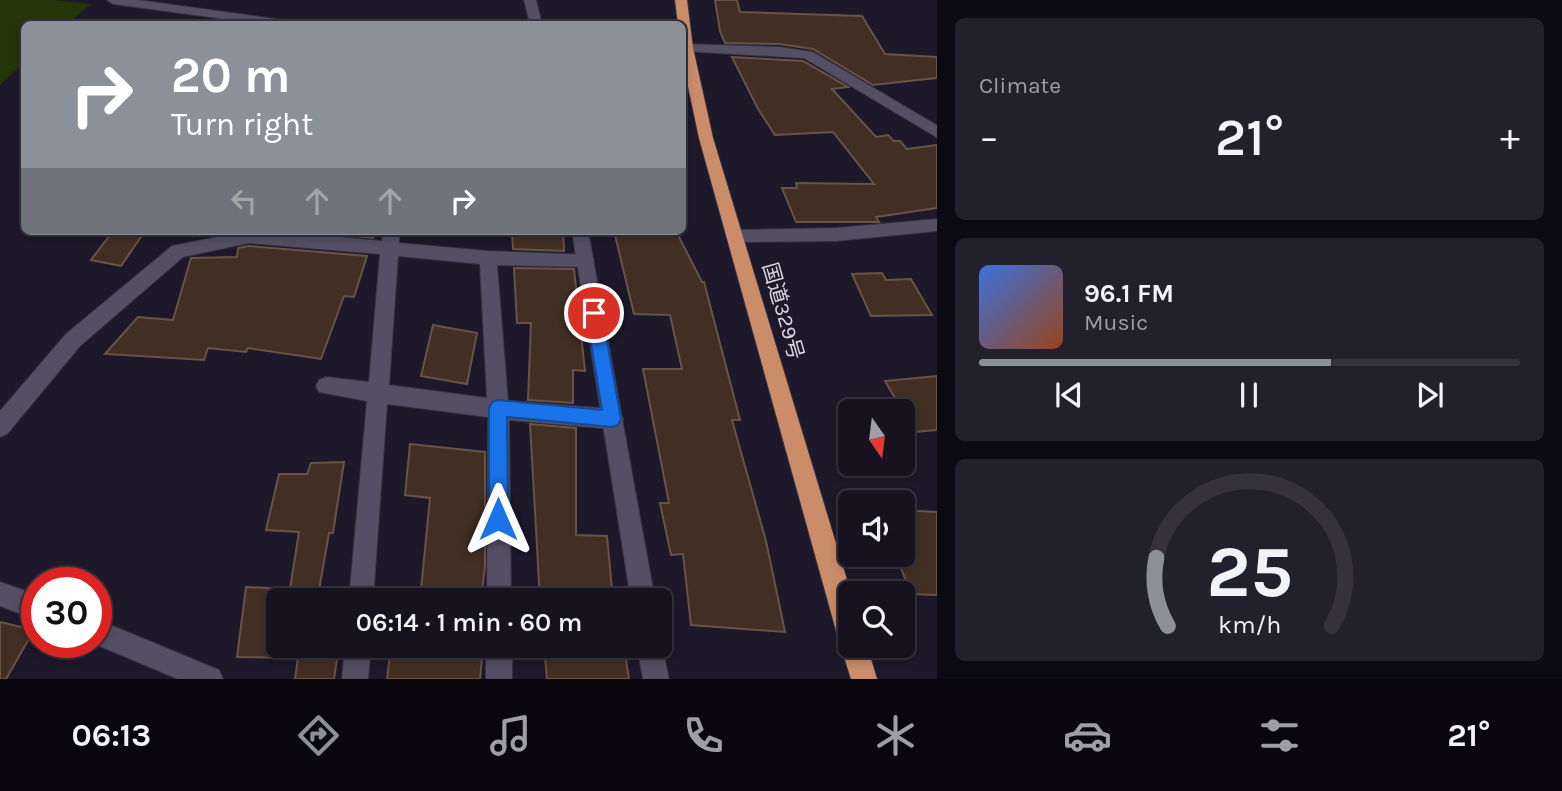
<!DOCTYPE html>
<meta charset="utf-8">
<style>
body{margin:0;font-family:Karla,"Noto Sans JP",sans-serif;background:#23202d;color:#f1f3f6;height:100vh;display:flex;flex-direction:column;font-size:26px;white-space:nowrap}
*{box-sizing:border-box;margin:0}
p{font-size:23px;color:#9e9ea5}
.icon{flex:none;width:38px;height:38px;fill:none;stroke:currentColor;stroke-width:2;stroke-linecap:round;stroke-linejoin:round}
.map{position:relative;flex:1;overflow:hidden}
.side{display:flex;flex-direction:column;gap:18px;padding:18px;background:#0c0a12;width:625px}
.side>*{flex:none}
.banner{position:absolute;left:21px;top:21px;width:665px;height:214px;border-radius:10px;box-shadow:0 4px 10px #0003,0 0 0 2px #35323e;background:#8c9099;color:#fff;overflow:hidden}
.needle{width:46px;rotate:166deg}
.fabs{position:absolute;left:838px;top:399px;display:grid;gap:14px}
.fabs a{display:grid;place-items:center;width:77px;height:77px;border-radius:10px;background:#161220;box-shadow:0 4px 10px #0003,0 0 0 2px #35323e;font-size:35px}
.speed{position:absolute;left:21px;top:567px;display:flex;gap:14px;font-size:35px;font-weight:700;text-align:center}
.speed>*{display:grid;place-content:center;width:91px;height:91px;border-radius:50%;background:#161220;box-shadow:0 4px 10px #0003,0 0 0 2px #35323e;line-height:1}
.speed .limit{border:10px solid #d22;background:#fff;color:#111}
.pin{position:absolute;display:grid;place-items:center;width:60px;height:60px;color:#fff;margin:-30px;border:4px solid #fff;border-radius:50%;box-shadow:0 2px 7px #0007}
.me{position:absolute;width:77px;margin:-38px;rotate:0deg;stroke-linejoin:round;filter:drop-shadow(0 0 5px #0008)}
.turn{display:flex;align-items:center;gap:24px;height:147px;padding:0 35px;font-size:32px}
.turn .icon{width:91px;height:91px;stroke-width:2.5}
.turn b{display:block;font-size:49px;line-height:60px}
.lanes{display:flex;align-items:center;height:66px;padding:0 35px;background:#0003;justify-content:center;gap:35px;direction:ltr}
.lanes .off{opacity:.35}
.big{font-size:52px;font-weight:600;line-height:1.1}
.side .widget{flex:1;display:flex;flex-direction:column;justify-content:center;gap:10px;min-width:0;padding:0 24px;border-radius:10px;background:#23202d}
.side .dial{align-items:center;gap:0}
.dial svg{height:182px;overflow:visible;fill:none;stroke:#35323e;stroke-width:7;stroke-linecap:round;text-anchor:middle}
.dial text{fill:#f1f3f6;stroke:none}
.song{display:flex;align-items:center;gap:21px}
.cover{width:84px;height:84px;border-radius:10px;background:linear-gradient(135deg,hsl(220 70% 55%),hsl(20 70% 35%))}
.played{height:7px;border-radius:4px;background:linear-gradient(90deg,#8c9099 65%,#35323e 65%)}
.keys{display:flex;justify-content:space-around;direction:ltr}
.heat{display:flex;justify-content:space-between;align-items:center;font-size:38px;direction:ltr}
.trip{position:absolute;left:266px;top:588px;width:406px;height:70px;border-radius:10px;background:#161220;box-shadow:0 4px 10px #0003,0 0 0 2px #35323e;font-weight:600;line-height:70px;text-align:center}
.dock{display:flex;height:112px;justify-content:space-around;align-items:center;background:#09070d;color:#9e9ea5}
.dock .icon{width:49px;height:49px}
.dock .selected{color:#8c9099}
.dock b{font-size:32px;color:#f1f3f6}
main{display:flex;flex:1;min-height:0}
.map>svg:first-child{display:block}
</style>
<main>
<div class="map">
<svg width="938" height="679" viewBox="0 0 938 679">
<rect width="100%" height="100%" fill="#1d182a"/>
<polygon fill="#243508" points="0,0 54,0 91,4 68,24 24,24 24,63 0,85"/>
<g fill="#422f23" stroke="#685346" stroke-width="2">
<polygon points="715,0 737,0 740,12 862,16 885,54 937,57 937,78 873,85 813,49 779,44 725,43 720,31"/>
<polygon points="732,57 803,61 848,87 832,89 876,137 888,135 894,141 900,141 907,149 937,145 937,208 876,217 879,222 796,222 782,188 797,188 796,183 874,184 833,132 775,135 758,109"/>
<polygon points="113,231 145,231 121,266 91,260"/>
<polygon points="304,231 376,231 373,238"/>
<polygon points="512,231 563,231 564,251 513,249"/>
<polygon points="614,231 676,231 702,282 704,282 740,420 732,420 766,541 785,632 691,625 683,554 671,555 660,503 669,503 643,369 682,369 670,315 634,314"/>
<polygon points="249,246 367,256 354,297 344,296 321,359 248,348 246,352 208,348 204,360 105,354 138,317 173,320 191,258 237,257 238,248"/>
<polygon points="514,268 574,269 585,371 573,370 573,403 528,400 531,323 517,323"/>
<polygon points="882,273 886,280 911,279 932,315 871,316 852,274"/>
<polygon points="433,325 477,333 467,384 421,376"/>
<polygon points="937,376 937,430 915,432 885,381"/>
<polygon points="530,424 576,428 576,535 607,536 613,600 540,600"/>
<polygon points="410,444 485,452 485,566 481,600 395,600 420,600 430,498 405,495"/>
<polygon points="344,462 333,533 329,533 319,590 346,591 345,600 278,600 278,646 339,646 334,679 295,679 298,658 237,657 246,587 290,589 299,532 266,530 279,474 307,474 311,463"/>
<polygon points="903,510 937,512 937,595 911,594 896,555 903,555"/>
<polygon points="0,622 34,630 6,679 0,679"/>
<polygon points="391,646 483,646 480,679 387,679"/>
<polygon points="544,646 624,646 629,679 547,679"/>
</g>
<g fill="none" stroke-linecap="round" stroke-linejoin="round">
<g stroke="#363240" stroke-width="2">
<g id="minor">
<polygon points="107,0 138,0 283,20 289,24 261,24 113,4"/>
<polygon points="687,44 779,47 813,52 938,126 938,138 804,58 682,51 682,45"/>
<polygon points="938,219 938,231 836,241 734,242 728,241 726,236 728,231 734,230 836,228"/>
<path d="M247,231h29l106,10 1,-10h16v12l89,8 103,4 3,5 -3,5 -6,2 -88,-2 11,136 104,8 7,3 4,7 -4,7 -7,3 -103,-9 2,180h-24l1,-183 -101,-13 -14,196h-24l18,-199 -48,-9 -3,-6 3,-6 7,-3 43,5 11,-128 -131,-11 -66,14 -103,89 -73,88 -7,3v-26l66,-77 106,-88zM398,256l82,8 7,134 -98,-13z"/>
<polygon points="0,582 37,595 37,620 0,606"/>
<polygon points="96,619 219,670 223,679 178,679 90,642 96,642"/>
<polygon points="345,646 371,646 368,679 342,679"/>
<rect x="486" y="646" width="26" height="33"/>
</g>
</g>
<g stroke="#363240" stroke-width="2">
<g id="tertiary">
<polygon points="524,0 536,0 542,24 530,24"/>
<polygon points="572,231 588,231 655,600 631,600"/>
<polygon points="660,638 669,679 643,679 637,646 660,646"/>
</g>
</g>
<g stroke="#363240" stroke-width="2">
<polygon id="trunk" points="675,0 687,0 693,48 713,138 851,593 850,646 867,646 877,679 851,679 837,634 699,138 682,58 682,24 678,24"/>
</g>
<use href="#minor" fill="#544f64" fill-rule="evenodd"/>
<use href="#tertiary" fill="#544f64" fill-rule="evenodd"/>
<use href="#trunk" fill="#ca8c69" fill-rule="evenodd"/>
</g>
<polygon fill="#1a73e8" stroke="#114b97" stroke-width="2" points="594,307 602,313 621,419 618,425 612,427 507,417 508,519 505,526 498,529 492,526 489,519 489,408 492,402 498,400 602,410 586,313"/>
<g text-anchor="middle" stroke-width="7" stroke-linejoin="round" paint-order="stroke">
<g font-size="21" fill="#dad7e4" stroke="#1d182a">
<text transform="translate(783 311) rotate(74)" y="7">国道329号</text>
</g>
</g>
</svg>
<div class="fabs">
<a><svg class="needle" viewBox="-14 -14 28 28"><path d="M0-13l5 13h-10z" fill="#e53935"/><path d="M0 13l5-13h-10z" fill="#9e9ea5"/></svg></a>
<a><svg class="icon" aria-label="sound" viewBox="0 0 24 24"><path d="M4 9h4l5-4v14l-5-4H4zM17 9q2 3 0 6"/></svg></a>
<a><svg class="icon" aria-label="search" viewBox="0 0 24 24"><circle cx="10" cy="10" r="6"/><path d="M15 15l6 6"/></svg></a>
</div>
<div class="speed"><div class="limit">30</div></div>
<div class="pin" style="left:594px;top:313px;background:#d93025"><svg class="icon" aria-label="arrive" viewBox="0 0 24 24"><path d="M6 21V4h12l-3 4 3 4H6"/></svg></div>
<svg class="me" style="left:498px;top:519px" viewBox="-20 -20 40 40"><path d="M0-17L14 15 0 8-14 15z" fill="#1a73e8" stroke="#fff" stroke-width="4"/></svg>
<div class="trip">06:14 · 1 min · 60 m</div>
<div class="banner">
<div class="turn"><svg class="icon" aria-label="right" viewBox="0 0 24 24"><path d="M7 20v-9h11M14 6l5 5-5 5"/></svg><div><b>20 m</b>Turn right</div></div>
<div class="lanes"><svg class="icon off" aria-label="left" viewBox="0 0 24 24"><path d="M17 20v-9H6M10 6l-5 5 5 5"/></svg><svg class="icon off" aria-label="ahead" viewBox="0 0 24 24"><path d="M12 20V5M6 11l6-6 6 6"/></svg><svg class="icon off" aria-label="ahead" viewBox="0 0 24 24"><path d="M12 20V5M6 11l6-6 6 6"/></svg><svg class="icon" aria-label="right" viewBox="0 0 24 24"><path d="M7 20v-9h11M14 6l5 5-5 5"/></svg></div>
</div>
</div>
<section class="side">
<div class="widget"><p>Climate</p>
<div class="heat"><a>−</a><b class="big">21°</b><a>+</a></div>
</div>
<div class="widget">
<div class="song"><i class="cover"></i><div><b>96.1 FM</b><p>Music</p></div></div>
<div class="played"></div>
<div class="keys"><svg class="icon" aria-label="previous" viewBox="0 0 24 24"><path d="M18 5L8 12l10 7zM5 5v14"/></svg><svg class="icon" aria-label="pause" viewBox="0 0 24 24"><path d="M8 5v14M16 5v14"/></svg><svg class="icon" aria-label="next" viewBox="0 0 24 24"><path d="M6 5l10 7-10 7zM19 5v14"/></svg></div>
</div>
<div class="widget dial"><svg viewBox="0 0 100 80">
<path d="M14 69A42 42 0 1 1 86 69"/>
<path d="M14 69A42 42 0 0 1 9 39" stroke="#8c9099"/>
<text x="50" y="56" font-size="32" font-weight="700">25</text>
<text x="50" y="72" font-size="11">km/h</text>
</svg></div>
</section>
</main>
<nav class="dock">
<b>06:13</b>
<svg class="icon selected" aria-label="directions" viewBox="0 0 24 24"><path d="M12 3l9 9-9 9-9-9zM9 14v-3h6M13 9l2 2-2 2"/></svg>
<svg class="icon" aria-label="music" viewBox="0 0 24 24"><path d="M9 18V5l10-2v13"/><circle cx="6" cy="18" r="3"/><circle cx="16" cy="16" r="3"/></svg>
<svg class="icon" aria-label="phone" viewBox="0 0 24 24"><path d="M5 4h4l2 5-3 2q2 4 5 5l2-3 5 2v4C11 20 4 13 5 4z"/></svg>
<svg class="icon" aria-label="climate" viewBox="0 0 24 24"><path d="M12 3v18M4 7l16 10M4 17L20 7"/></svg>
<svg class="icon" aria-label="car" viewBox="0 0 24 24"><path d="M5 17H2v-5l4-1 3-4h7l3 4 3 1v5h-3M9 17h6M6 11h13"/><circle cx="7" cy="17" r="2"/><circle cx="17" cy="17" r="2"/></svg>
<svg class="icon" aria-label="filters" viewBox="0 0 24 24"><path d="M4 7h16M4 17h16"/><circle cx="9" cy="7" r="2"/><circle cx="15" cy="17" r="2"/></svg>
<b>21°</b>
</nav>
